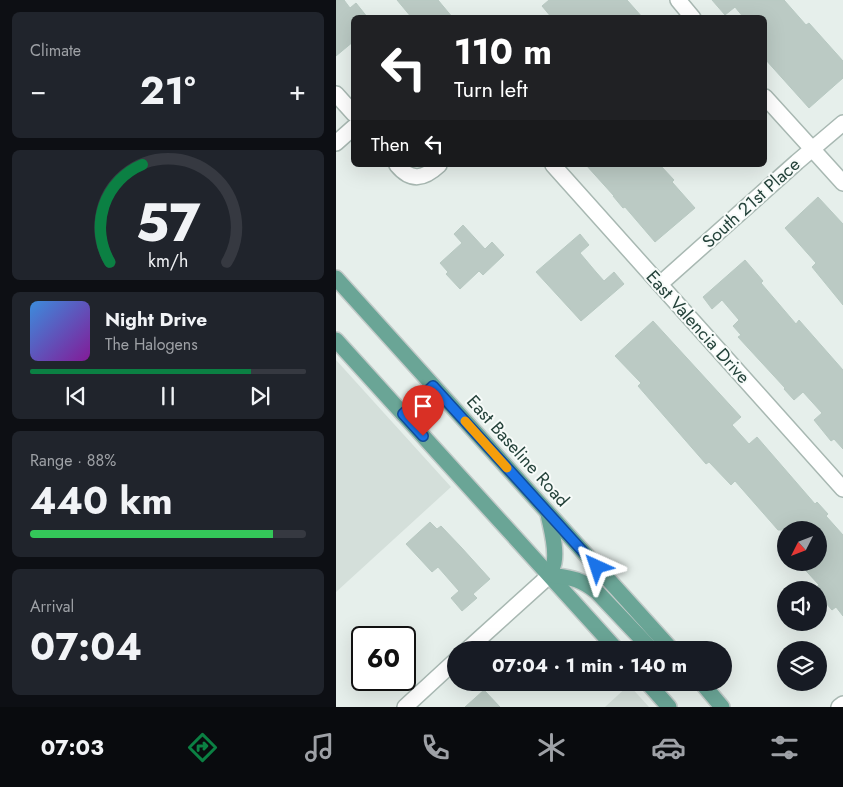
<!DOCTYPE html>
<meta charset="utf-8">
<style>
body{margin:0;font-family:Jost,sans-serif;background:#20242c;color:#f1f3f6;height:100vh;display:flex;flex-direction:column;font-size:19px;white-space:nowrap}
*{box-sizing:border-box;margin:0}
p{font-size:16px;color:#9ea1a6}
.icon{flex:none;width:28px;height:28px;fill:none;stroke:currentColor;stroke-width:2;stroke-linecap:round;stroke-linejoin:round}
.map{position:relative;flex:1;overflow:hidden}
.details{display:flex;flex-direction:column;gap:12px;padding:12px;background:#0d0f14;width:336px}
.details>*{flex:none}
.top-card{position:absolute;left:15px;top:15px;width:416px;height:152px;border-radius:8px;box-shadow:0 5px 20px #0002;background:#202124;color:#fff;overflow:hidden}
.needle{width:32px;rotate:228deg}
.tools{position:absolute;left:441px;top:521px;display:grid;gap:10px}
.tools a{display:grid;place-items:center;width:50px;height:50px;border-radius:50%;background:#171b24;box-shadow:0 5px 20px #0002;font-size:25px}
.speed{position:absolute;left:15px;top:626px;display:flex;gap:10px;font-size:25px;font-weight:700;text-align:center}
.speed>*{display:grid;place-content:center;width:65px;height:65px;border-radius:50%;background:#171b24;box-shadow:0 5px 20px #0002;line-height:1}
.speed .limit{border:2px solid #111;border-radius:8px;background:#fff;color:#111}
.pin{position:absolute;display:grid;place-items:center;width:42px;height:42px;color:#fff;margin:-51px -21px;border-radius:50% 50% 50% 0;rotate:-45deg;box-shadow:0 0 5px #0007}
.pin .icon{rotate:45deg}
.me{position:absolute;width:55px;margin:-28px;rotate:318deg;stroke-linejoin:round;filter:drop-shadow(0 0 4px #0008)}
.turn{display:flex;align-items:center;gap:18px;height:105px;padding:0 20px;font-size:22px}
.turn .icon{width:65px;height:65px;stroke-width:2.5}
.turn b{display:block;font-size:35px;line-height:42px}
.then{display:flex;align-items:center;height:48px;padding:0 20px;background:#0003;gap:10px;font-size:19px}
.big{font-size:38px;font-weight:700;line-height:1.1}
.details .card{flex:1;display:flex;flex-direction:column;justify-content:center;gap:8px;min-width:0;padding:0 18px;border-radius:8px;background:#20242c}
.details .dial{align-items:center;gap:0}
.dial svg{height:130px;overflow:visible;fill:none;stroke:#363941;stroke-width:7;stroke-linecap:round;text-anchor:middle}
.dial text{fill:#f1f3f6;stroke:none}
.song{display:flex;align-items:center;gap:15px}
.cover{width:60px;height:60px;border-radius:8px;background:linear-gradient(135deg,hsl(210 70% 55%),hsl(290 70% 35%))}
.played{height:5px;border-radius:2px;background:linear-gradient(90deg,#0b8043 80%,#363941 80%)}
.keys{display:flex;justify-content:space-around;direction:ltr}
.heat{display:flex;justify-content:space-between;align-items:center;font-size:28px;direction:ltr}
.charge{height:8px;border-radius:4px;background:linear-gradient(90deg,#34c759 88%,#363941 0)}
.trip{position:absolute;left:111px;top:641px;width:285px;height:50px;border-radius:25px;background:#171b24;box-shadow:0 5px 20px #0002;font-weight:700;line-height:50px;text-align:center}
.menu{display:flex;height:80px;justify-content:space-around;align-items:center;background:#090b0e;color:#9ea1a6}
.menu .icon{width:35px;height:35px}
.menu .selected{color:#0b8043}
.menu b{font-size:22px;color:#f1f3f6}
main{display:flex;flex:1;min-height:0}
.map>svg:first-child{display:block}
</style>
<main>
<section class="details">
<div class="card"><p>Climate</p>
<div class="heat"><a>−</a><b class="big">21°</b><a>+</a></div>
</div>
<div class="card dial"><svg viewBox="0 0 100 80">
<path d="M14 69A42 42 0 1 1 86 69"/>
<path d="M14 69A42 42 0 0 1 34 9" stroke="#0b8043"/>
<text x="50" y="56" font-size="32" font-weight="700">57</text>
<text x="50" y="72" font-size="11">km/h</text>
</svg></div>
<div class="card">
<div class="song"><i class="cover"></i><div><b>Night Drive</b><p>The Halogens</p></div></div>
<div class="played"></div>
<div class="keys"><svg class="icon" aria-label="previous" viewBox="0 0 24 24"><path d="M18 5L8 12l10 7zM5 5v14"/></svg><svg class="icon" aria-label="pause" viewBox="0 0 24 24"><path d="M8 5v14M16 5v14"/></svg><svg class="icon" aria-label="next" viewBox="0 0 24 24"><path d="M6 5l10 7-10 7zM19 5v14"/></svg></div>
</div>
<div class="card"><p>Range · 88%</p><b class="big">440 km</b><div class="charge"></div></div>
<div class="card"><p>Arrival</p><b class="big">07:04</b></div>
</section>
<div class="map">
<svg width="507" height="707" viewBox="0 0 507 707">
<rect width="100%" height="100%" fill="#e6efeb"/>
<g fill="#d4dfda">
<polygon points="0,360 115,487 0,592"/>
<polygon points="293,685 313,707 269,707"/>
</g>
<g fill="#bbcac4" stroke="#b8c9c2">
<polygon points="0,0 8,0 14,8 20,3 32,18 18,18 18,41 0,56"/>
<polygon points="61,0 102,0 117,18 76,18"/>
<polygon points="213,0 291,0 307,18 216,18 206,6"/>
<polygon points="376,0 448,0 470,25 473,23 507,61 507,78 473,108 429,59 429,18 408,18 399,7 389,15"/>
<polygon points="250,165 324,165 338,180 336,182 359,208 319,242 289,207 287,208 277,196 278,196"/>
<polygon points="482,197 507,224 507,305 476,267 480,263 449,228"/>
<polygon points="127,225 149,249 156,242 168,255 147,275 143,271 124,289 110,274 112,272 104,263 126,243 118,234"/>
<polygon points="244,234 253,245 244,253 260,272 268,281 278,272 288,284 245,321 200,272"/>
<polygon points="409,260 427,281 425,283 460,324 463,320 507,370 507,449 498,439 495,441 478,420 486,413 467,392 458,400 448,389 449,388 402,337 405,335 397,326 403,320 386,300 376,309 367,297"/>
<polygon points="317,321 405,417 396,425 413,444 421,437 479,504 481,502 492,514 490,516 507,535 507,616 500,607 496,610 482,594 482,590 478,589 483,585 462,562 482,562 482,530 442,530 399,481 395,485 373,462 370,464 302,386 305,383 279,356"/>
<polygon points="94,522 101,529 105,526 125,547 154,579 137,594 141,598 126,611 115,598 123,591 102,567 96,572 70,544"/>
<polygon points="148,690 164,707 129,707"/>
</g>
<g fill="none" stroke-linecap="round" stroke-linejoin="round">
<g stroke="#a8b8b2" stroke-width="18">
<g id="minor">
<polyline points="342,0 357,18"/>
<polyline points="0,94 18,114"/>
<polyline points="429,97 507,183"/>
<polyline points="0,143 18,127"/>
<path d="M61,165c14,17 27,14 42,0"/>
<polyline points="217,165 507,489"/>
<polyline points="324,284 461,162 507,123"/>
<polyline points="131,650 214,575"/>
<polyline points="69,707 120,660"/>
<polyline points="503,707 507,704"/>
</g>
</g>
<g stroke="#c2cac8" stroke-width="18">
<g id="primary">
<polyline points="0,278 336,650"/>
<polyline points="0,340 281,650"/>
<polyline points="67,414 97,386"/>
<path d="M212,514c3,15 9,34 6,49 -1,4 -3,8 -4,12 22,3 29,3 47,17l55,58"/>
<polyline points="311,682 333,707"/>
<polyline points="365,682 386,707"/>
</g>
</g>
<use href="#minor" stroke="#fff" stroke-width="15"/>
<use href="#primary" stroke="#6aa596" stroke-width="15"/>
</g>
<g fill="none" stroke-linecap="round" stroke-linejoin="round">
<g stroke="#114b97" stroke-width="12">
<polyline id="route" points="87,436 67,414 97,386 261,567"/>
</g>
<use href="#route" stroke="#1a73e8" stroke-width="9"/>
<polyline stroke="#f59e0b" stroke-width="9" points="129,421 171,468"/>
</g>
<g text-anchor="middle" stroke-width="4" stroke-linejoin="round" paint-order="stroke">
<g font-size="18" fill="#24423a" stroke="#f7fbf9">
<text transform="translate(415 203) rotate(-42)" y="6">South 21st Place</text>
<text transform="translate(362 327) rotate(48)" y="6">East Valencia Drive</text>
<text transform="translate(182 451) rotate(48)" y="6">East Baseline Road</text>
</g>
</g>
</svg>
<div class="tools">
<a><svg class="needle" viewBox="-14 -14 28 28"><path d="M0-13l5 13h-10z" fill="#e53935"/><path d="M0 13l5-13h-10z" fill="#9ea1a6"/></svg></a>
<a><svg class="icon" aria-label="sound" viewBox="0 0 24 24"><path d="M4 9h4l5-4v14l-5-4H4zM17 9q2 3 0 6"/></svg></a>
<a><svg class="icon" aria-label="layers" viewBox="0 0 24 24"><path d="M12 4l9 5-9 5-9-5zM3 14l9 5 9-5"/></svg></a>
</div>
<div class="speed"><div class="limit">60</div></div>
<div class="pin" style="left:87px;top:436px;background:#d93025"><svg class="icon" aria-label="arrive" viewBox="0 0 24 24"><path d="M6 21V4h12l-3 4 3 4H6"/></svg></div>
<svg class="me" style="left:261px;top:567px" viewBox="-20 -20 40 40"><path d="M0-17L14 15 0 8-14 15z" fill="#1a73e8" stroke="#fff" stroke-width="4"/></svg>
<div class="trip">07:04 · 1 min · 140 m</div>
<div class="top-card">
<div class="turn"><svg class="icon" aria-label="left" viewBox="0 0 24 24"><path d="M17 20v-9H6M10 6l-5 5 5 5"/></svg><div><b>110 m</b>Turn left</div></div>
<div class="then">Then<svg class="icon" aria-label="left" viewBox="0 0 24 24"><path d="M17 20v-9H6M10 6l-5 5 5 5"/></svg></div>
</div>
</div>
</main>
<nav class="menu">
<b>07:03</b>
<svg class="icon selected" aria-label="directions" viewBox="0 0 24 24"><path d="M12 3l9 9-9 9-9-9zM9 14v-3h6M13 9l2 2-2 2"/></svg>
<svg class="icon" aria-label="music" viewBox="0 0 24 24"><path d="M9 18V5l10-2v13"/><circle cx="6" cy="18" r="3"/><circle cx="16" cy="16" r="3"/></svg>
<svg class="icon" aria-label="phone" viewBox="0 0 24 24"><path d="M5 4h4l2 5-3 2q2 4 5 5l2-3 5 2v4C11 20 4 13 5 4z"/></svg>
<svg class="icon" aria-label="climate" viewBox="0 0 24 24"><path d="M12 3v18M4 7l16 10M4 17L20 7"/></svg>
<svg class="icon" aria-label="car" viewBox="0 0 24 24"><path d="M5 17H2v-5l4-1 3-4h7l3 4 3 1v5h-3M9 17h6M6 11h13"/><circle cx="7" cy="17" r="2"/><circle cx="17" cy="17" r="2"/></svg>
<svg class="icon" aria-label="filters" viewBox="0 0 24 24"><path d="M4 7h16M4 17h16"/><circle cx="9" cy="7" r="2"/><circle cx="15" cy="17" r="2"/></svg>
</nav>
